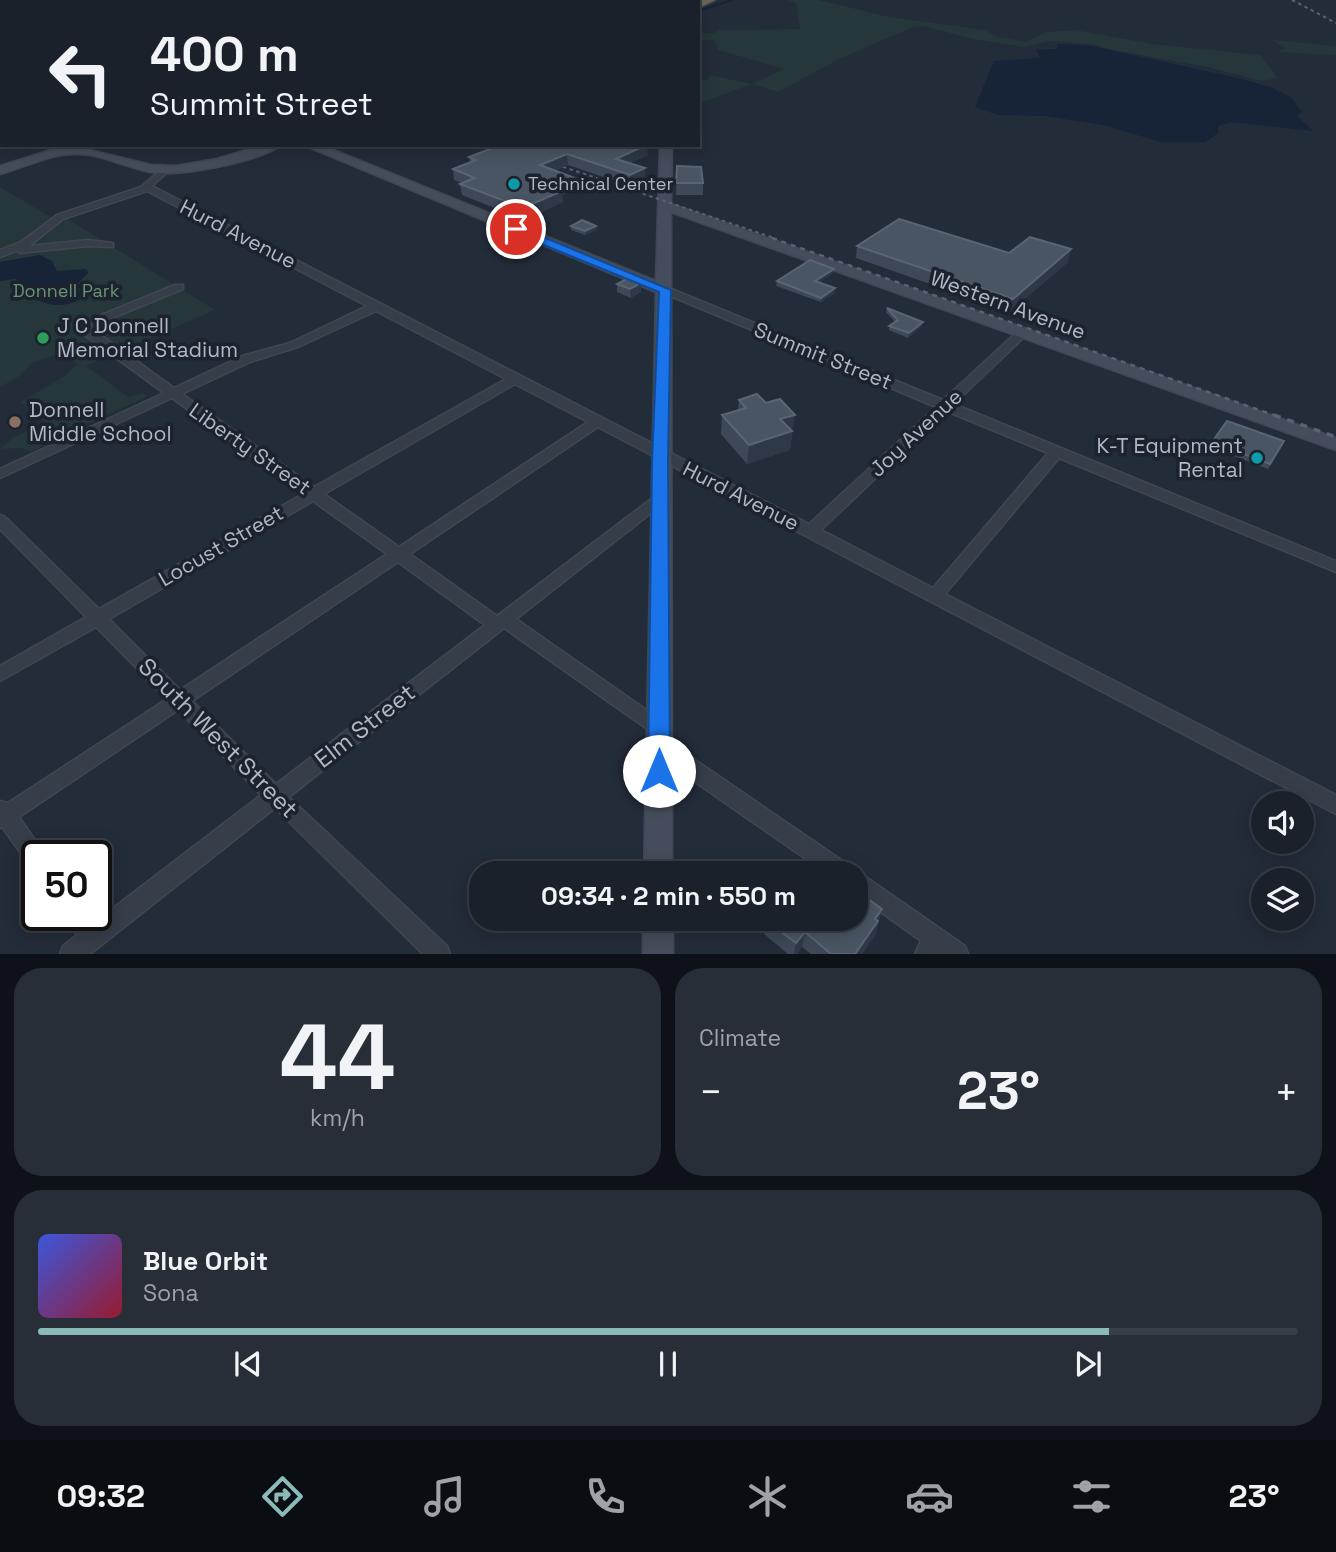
<!DOCTYPE html>
<meta charset="utf-8">
<style>
body{margin:0;font-family:"Space Grotesk",sans-serif;background:#272e37;color:#f1f3f6;height:100vh;display:flex;flex-direction:column;font-size:26px;white-space:nowrap}
*{box-sizing:border-box;margin:0}
p{font-size:23px;color:#9fa3a9}
.icon{flex:none;width:38px;height:38px;fill:none;stroke:currentColor;stroke-width:2;stroke-linecap:round;stroke-linejoin:round}
.map{position:relative;height:954px;overflow:hidden}
.drawer{display:flex;flex-direction:column;gap:14px;padding:14px;background:#0e1218;flex:1}
.drawer>*{flex:none}
.banner{position:absolute;left:0px;top:0px;width:700px;height:147px;box-shadow:0 4px 18px #0003,0 0 0 2px #383e47;background:#1a212b;color:#f1f3f6;overflow:hidden}
.fabs{position:absolute;left:1251px;top:791px;display:grid;gap:14px}
.fabs a{display:grid;place-items:center;width:63px;height:63px;border-radius:50%;background:#1a212b;box-shadow:0 4px 18px #0003,0 0 0 2px #383e47;font-size:35px}
.speed{position:absolute;left:21px;top:840px;display:flex;gap:14px;font-size:35px;font-weight:700;text-align:center}
.speed>*{display:grid;place-content:center;width:91px;height:91px;border-radius:50%;background:#1a212b;box-shadow:0 4px 18px #0003,0 0 0 2px #383e47;line-height:1}
.speed .limit{border:4px solid #111;border-radius:10px;background:#fff;color:#111}
.pin{position:absolute;display:grid;place-items:center;width:60px;height:60px;color:#fff;margin:-30px;border:4px solid #fff;border-radius:50%;box-shadow:0 2px 7px #0007}
.me{position:absolute;width:77px;margin:-38px;rotate:0deg;stroke-linejoin:round;filter:drop-shadow(0 0 5px #0008)}
.turn{display:flex;align-items:center;gap:24px;height:147px;padding:0 35px;font-size:32px}
.turn .icon{width:91px;height:91px;stroke-width:2.5}
.turn b{display:block;font-size:49px;line-height:60px}
.big{font-size:52px;font-weight:700;line-height:1.1}
.drawer .tile{flex:1;display:flex;flex-direction:column;justify-content:center;gap:10px;min-width:0;padding:0 24px;border-radius:28px;background:#272e37}
.drawer .dial{align-items:center;gap:0}
.dial b{font-size:91px;line-height:1}
.song{display:flex;align-items:center;gap:21px}
.cover{width:84px;height:84px;border-radius:10px;background:linear-gradient(135deg,hsl(230 70% 55%),hsl(350 70% 35%))}
.played{height:7px;border-radius:4px;background:linear-gradient(90deg,#8bbbb9 85%,#383e47 85%)}
.keys{display:flex;justify-content:space-around;direction:ltr}
.heat{display:flex;justify-content:space-between;align-items:center;font-size:38px;direction:ltr}
.drawer .tiles{flex:1;display:grid;gap:14px;grid-template-columns:1fr 1fr}
.tile:last-child{grid-column:span 2}
.trip{position:absolute;left:469px;top:861px;width:399px;height:70px;border-radius:28px;background:#1a212b;box-shadow:0 4px 18px #0003,0 0 0 2px #383e47;font-weight:700;line-height:70px;text-align:center}
.tabs{display:flex;height:112px;justify-content:space-around;align-items:center;background:#0a0d11;color:#9fa3a9}
.tabs .icon{width:49px;height:49px}
.tabs .selected{color:#8bbbb9}
.tabs b{font-size:32px;color:#f1f3f6}
.map>svg:first-child{display:block}
</style>
<div class="map">
<svg width="1336" height="954" viewBox="0 0 1336 954">
<rect width="100%" height="100%" fill="#232c39"/>
<g fill="#25373a">
<polygon points="787,0 819,0 889,17 985,30 998,37 1026,42 1046,32 1076,30 1152,44 1260,55 1278,78 1261,81 1208,67 1107,49 1094,44 1051,41 1025,47 973,39 923,26 913,27 839,59 778,92 752,84 698,104 698,80 708,80 710,75 752,84 784,69 718,50 714,40 698,40 698,33 714,33 719,30 800,29 796,3"/>
<polygon points="1272,40 1336,46 1336,55 1277,52 1286,48"/>
<polygon points="0,187 49,216 63,216 215,310 86,366 128,397 143,393 148,396 62,436 20,402 65,376 77,364 72,360 65,359 66,355 62,352 32,363 18,377 0,387"/>
<polygon points="33,429 51,441 32,452 21,448 0,449 14,437"/>
</g>
<g fill="#172336">
<polygon points="1058,44 1092,46 1242,79 1272,88 1291,97 1302,112 1297,116 1313,131 1232,122 1218,126 1218,133 1205,142 1161,142 1103,125 1045,116 998,115 975,107 994,61 1041,58 1036,50 1056,49"/>
<path d="M40,255l12,6 5,10 29,-2 3,3 -11,11 2,2 -1,6 5,6c-18,13 -50,11 -59,-13l-10,-5 -15,2v-19z"/>
</g>
<g fill="none" stroke-linecap="round" stroke-linejoin="round">
<polyline stroke="#172336" stroke-width="2" points="698,11 732,0"/>
<polyline stroke="#172336" stroke-width="2.5" points="80,287 88,288"/>
<g stroke="#404752" stroke-width="3">
<g id="street">
<path d="M163,168l7,2 -18,16 657,338 127,-117 -275,-115v-4h8l274,112 75,-69h8v4l-72,69 382,157v11l-277,-114 -114,136 391,201v19l-738,-387 -188,127 87,62 158,-120h10l2,3 -2,3 -149,117 149,104 3,5 -3,5 -6,3 -6,-3 -149,-105 -215,169 158,149 3,8h-27l-148,-146 -185,146h-30l3,-8 14,-11 -12,-20h24l6,7 166,-127 -83,-85 -159,107 27,39h-9v12l-7,-2 -28,-39 -2,1v-27l8,2 159,-104 -71,-72 -96,54v-15l86,-49 -86,-88v-14l5,2 94,92 204,-115 -131,-96 -172,80v-9l164,-76 -78,-57 -3,-6 16,-14 76,-31h8v4l-76,31 -12,11 79,57 68,-32 48,-13 77,-37 -220,-115 -84,28 -34,27 59,-6 25,3v4l-25,-1 -68,7 -4,-2 -16,6v-7l21,-8 36,-27 84,-28zM376,311l130,68 -192,108 -132,-93 68,-32 48,-15zM515,384l73,38 -189,125 -75,-53zM946,411l102,42 -115,135 -112,-58zM313,501l74,53 -207,136 -71,-71zM398,562l87,63 -209,159 -84,-83z"/>
<polygon points="659,738 666,740 850,866 853,873 856,872 863,875 965,946 968,954 915,954 921,941 856,894 856,873 826,873 652,752 650,746 652,740"/>
</g>
</g>
<g stroke="#404752" stroke-width="3">
<g id="secondary">
<polygon points="148,0 181,0 183,2 150,2"/>
<polygon points="359,0 405,0 357,2"/>
<polygon points="427,0 451,0 453,2 429,2"/>
<polygon points="688,0 697,0 686,2"/>
<polygon points="0,132 2,132 0,139"/>
<path d="M263,145h18c-23,17 -102,32 -130,27 -25,-4 -48,-18 -73,-18 -27,-1 -52,13 -78,20v-8l51,-16 26,-3 74,18 25,1 41,-7z"/>
<polygon points="304,145 321,145 656,281 660,145 672,145 671,204 1336,438 1336,450 671,212 672,873 644,873 656,292"/>
<rect x="643" y="919" width="30" height="35"/>
</g>
</g>
<g stroke="#414954" stroke-width="3">
<polygon id="highway" points="701,0 715,0 698,8 697,2"/>
</g>
<use href="#street" fill="#363e49" fill-rule="evenodd"/>
<use href="#secondary" fill="#454d5c" fill-rule="evenodd"/>
<use href="#highway" fill="#6f6554" fill-rule="evenodd"/>
<g stroke="#586270" stroke-width="2" stroke-dasharray="3.5 3.5" stroke-linecap="butt">
<polyline points="1292,0 1336,23"/>
<polyline points="543,160 777,239"/>
</g>
<polyline stroke="#586270" stroke-width="2.5" stroke-dasharray="5 5" stroke-linecap="butt" points="772,238 1279,417"/>
<polyline stroke="#586270" stroke-width="3.5" stroke-dasharray="7 7" stroke-linecap="butt" points="1274,415 1336,437"/>
</g>
<g fill="#3e4858">
<polygon points="500,145 648,155 630,163 645,179 630,186 568,165 554,171 575,178 575,189 562,195 563,202 524,220 462,195 460,184 462,183 454,180 453,169 470,162 469,157"/>
<polygon points="677,166 703,183 703,195 676,195"/>
<polygon points="571,226 597,230 585,235 571,230"/>
<polygon points="857,246 1009,253 1068,262 1010,312 856,258"/>
<polygon points="834,269 833,273 819,282 835,288 835,293 821,302 776,286 777,281"/>
<polygon points="641,283 641,292 631,298 617,292 617,284"/>
<polygon points="887,308 922,326 908,338 889,330 889,326 895,322 886,312"/>
<polygon points="739,400 793,434 792,434 790,450 747,464 721,434 722,415 738,410"/>
<polygon points="1284,441 1268,469 1210,447 1212,442"/>
<polygon points="882,909 875,935 862,954 811,954 802,947 797,954 788,954 764,934 766,920"/>
</g>
<g fill="#2e3847">
<polygon points="647,145 648,155 616,169 616,159"/>
<polygon points="567,154 568,165 540,176 540,165"/>
<polygon points="645,168 645,179 630,186 630,175"/>
<polygon points="575,178 575,189 562,195 563,202 524,220 523,208 552,188"/>
<polygon points="596,226 597,230 585,235 585,231"/>
<polygon points="1071,249 1068,262 1010,312 1013,299"/>
<polygon points="834,269 833,273 815,285 815,281"/>
<polygon points="641,283 641,292 631,298 630,289"/>
<polygon points="835,288 835,293 821,302 821,298"/>
<polygon points="923,322 922,326 908,338 909,333"/>
<polygon points="795,415 790,450 747,464 749,445 780,419"/>
<polygon points="882,909 875,935 862,954 855,954"/>
<polygon points="805,932 802,947 797,954 794,954 796,943"/>
</g>
<g fill="#4a5564" stroke="#5a6473" stroke-width="2">
<polygon points="500,145 646,145 616,159 645,168 630,175 567,154 540,165 575,178 552,188 562,191 523,208 460,184 475,178 453,169 476,160 469,157"/>
<polygon points="677,166 701,167 703,183 676,183"/>
<polygon points="899,219 1009,253 1030,237 1071,249 1013,299 857,246"/>
<polygon points="582,220 596,226 585,231 571,226"/>
<polygon points="810,260 834,269 815,281 835,288 821,298 777,281"/>
<polygon points="628,278 641,283 630,289 617,284"/>
<polygon points="887,308 923,322 909,333 889,326 898,320"/>
<polygon points="757,394 766,403 780,399 795,415 780,419 792,431 749,445 722,415 746,408 739,400"/>
<polygon points="1227,421 1284,441 1270,464 1212,442"/>
<polygon points="760,863 774,873 752,873"/>
<polygon points="813,866 823,873 808,873"/>
<polygon points="857,891 882,909 875,919 878,921 855,954 831,954 805,932 796,943 766,920 767,919 856,919 856,893"/>
</g>
<polygon fill="#1a73e8" stroke="#114b97" stroke-width="2" points="512,227 519,227 671,290 668,462 670,771 667,778 659,781 651,778 648,771 652,462 659,292 512,232"/>
<g fill="#0f9aa8" stroke="#1c232e" stroke-width="2.5">
<circle cx="514" cy="184" r="7"/>
<circle cx="1257" cy="458" r="7"/>
</g>
<circle fill="#2e9e5b" stroke="#1c232e" stroke-width="2.5" cx="43" cy="338" r="7"/>
<circle fill="#8d6e63" stroke="#1c232e" stroke-width="2.5" cx="15" cy="422" r="7"/>
<g text-anchor="middle" stroke-width="7" stroke-linejoin="round" paint-order="stroke">
<g font-size="18" fill="#b1b9c5" stroke="#1c232e" text-anchor="start">
<text x="528" y="190">Technical Center</text>
</g>
<g font-size="18" fill="#6a9574" stroke="#1c232e">
<text x="66" y="297">Donnell Park</text>
</g>
<g font-size="21" fill="#b1b9c5" stroke="#1c232e">
<text transform="translate(238 234) rotate(27)" y="7">Hurd Avenue</text>
<text transform="translate(1008 305) rotate(20)" y="7">Western Avenue</text>
<text transform="translate(823 356) rotate(22)" y="7">Summit Street</text>
<text transform="translate(916 433) rotate(-43)" y="7">Joy Avenue</text>
<text transform="translate(250 449) rotate(35)" y="7">Liberty Street</text>
<text transform="translate(741 496) rotate(27)" y="7">Hurd Avenue</text>
<text transform="translate(221 546) rotate(-30)" y="7">Locust Street</text>
</g>
<g font-size="21" fill="#b1b9c5" stroke="#1c232e" text-anchor="start">
<text x="57" y="333">J C Donnell<tspan x="57" dy="24">Memorial Stadium</tspan></text>
<text x="29" y="417">Donnell<tspan x="29" dy="24">Middle School</tspan></text>
<text x="1243" y="453" text-anchor="end">K-T Equipment<tspan x="1243" dy="24">Rental</tspan></text>
</g>
<g font-size="24" fill="#b1b9c5" stroke="#1c232e">
<text transform="translate(365 726) rotate(-38)" y="8">Elm Street</text>
<text transform="translate(218 738) rotate(45)" y="8">South West Street</text>
</g>
</g>
</svg>
<div class="fabs">
<a><svg class="icon" aria-label="sound" viewBox="0 0 24 24"><path d="M4 9h4l5-4v14l-5-4H4zM17 9q2 3 0 6"/></svg></a>
<a><svg class="icon" aria-label="layers" viewBox="0 0 24 24"><path d="M12 4l9 5-9 5-9-5zM3 14l9 5 9-5"/></svg></a>
</div>
<div class="speed"><div class="limit">50</div></div>
<div class="pin" style="left:516px;top:229px;background:#d93025"><svg class="icon" aria-label="arrive" viewBox="0 0 24 24"><path d="M6 21V4h12l-3 4 3 4H6"/></svg></div>
<svg class="me" style="left:659px;top:771px" viewBox="-20 -20 40 40"><circle r="19" fill="#fff"/><path d="M0-13L10 11 0 6-10 11z" fill="#1a73e8"/></svg>
<div class="trip">09:34 · 2 min · 550 m</div>
<div class="banner">
<div class="turn"><svg class="icon" aria-label="left" viewBox="0 0 24 24"><path d="M17 20v-9H6M10 6l-5 5 5 5"/></svg><div><b>400 m</b>Summit Street</div></div>
</div>
</div>
<section class="drawer">
<div class="tiles">
<div class="tile dial"><b>44</b><p>km/h</p></div>
<div class="tile"><p>Climate</p>
<div class="heat"><a>−</a><b class="big">23°</b><a>+</a></div>
</div>
<div class="tile">
<div class="song"><i class="cover"></i><div><b>Blue Orbit</b><p>Sona</p></div></div>
<div class="played"></div>
<div class="keys"><svg class="icon" aria-label="previous" viewBox="0 0 24 24"><path d="M18 5L8 12l10 7zM5 5v14"/></svg><svg class="icon" aria-label="pause" viewBox="0 0 24 24"><path d="M8 5v14M16 5v14"/></svg><svg class="icon" aria-label="next" viewBox="0 0 24 24"><path d="M6 5l10 7-10 7zM19 5v14"/></svg></div>
</div>
</div>
</section>
<nav class="tabs">
<b>09:32</b>
<svg class="icon selected" aria-label="directions" viewBox="0 0 24 24"><path d="M12 3l9 9-9 9-9-9zM9 14v-3h6M13 9l2 2-2 2"/></svg>
<svg class="icon" aria-label="music" viewBox="0 0 24 24"><path d="M9 18V5l10-2v13"/><circle cx="6" cy="18" r="3"/><circle cx="16" cy="16" r="3"/></svg>
<svg class="icon" aria-label="phone" viewBox="0 0 24 24"><path d="M5 4h4l2 5-3 2q2 4 5 5l2-3 5 2v4C11 20 4 13 5 4z"/></svg>
<svg class="icon" aria-label="climate" viewBox="0 0 24 24"><path d="M12 3v18M4 7l16 10M4 17L20 7"/></svg>
<svg class="icon" aria-label="car" viewBox="0 0 24 24"><path d="M5 17H2v-5l4-1 3-4h7l3 4 3 1v5h-3M9 17h6M6 11h13"/><circle cx="7" cy="17" r="2"/><circle cx="17" cy="17" r="2"/></svg>
<svg class="icon" aria-label="filters" viewBox="0 0 24 24"><path d="M4 7h16M4 17h16"/><circle cx="9" cy="7" r="2"/><circle cx="15" cy="17" r="2"/></svg>
<b>23°</b>
</nav>
